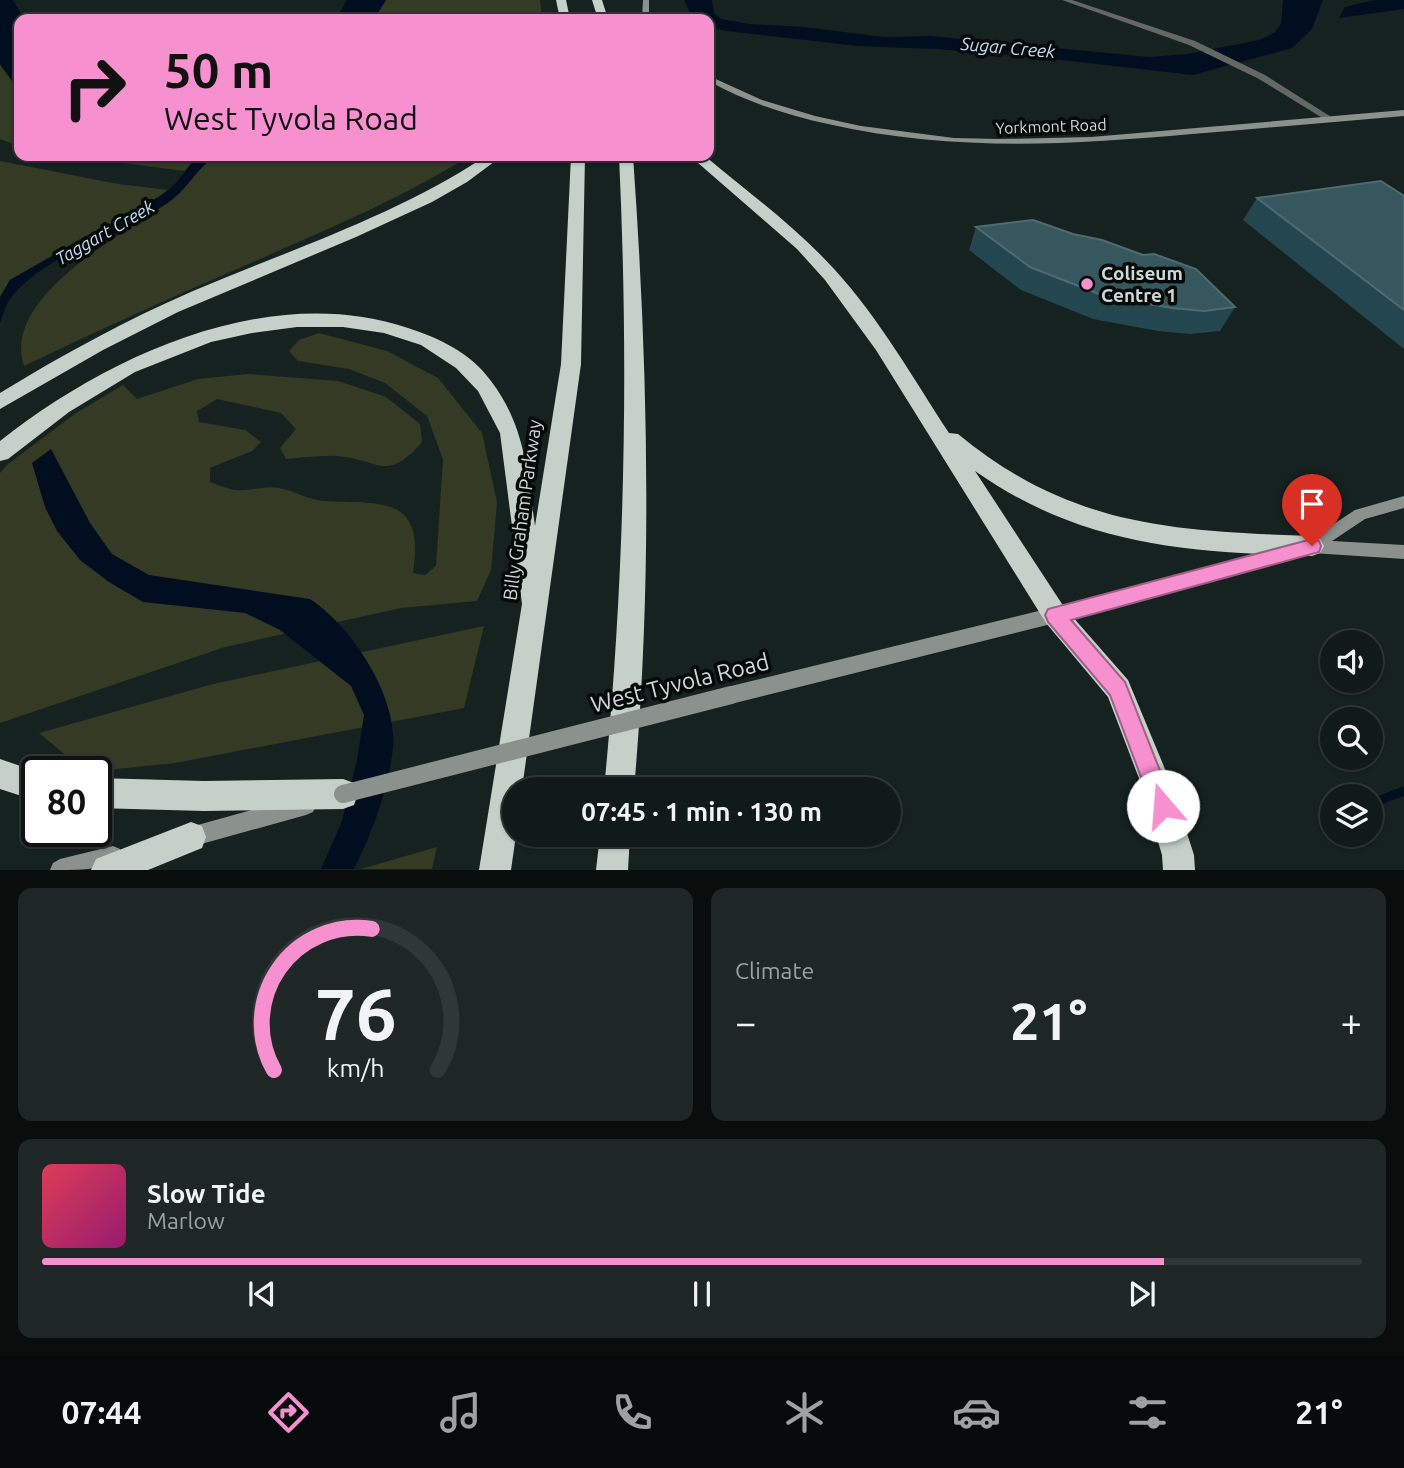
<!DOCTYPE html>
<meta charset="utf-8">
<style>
body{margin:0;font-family:Ubuntu,sans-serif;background:#1e2725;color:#f1f3f6;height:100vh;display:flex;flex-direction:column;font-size:26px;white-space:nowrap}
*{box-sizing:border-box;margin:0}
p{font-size:23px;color:#9ca1a2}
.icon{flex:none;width:38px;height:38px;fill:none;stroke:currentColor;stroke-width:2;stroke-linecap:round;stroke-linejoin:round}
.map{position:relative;height:870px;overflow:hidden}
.panel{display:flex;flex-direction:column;gap:18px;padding:18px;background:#090e0d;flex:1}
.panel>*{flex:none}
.top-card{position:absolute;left:14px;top:14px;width:700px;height:147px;border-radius:14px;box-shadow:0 2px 5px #0004,0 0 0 2px #303837;background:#f690cf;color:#111;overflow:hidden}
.tools{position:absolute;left:1320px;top:630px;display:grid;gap:14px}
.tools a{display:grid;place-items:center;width:63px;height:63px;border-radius:50%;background:#101a18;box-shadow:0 2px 5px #0004,0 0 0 2px #303837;font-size:35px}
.speed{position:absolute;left:21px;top:756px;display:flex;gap:14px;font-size:35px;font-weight:700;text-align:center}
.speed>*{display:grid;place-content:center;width:91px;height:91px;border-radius:50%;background:#101a18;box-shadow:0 2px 5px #0004,0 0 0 2px #303837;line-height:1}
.speed .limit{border:4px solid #111;border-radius:10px;background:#fff;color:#111}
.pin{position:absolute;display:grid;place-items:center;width:60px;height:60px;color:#fff;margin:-72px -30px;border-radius:50% 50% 50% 0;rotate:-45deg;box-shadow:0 0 7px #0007}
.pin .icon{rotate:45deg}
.me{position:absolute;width:77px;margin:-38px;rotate:342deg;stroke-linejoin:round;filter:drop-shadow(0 0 5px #0008)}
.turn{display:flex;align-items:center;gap:24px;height:147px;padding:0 35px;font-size:32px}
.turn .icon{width:91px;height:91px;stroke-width:2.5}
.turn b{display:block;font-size:49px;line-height:60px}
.big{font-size:52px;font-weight:600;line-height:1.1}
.panel .card{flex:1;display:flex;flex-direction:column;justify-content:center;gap:10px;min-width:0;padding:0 24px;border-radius:14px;background:#1e2725}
.panel .dial{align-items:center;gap:0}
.dial svg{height:182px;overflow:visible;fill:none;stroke:#303837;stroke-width:7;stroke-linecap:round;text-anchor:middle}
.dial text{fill:#f1f3f6;stroke:none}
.song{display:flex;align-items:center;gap:21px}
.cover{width:84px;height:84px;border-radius:10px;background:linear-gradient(135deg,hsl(350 70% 55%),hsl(320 70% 35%))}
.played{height:7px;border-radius:4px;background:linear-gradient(90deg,#f690cf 85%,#303837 85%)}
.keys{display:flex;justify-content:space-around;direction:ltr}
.heat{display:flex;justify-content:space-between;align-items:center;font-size:38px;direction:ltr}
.panel .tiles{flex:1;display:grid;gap:18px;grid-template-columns:1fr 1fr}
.card:last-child{grid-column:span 2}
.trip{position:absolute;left:502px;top:777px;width:399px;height:70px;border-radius:35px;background:#101a18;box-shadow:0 2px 5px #0004,0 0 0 2px #303837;font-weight:600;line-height:70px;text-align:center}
.tabs{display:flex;height:112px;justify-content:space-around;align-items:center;background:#060a0a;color:#9ca1a2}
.tabs .icon{width:49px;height:49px}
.tabs .active{color:#f690cf}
.tabs b{font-size:32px;color:#f1f3f6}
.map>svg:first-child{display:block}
</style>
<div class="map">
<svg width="1404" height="870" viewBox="0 0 1404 870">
<rect width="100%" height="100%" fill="#152220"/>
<g fill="#343a24">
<polygon points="386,0 540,0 542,19 374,19"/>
<polygon points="0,64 19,91 19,146 0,139"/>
<polygon points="70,156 197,156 185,171"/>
<path d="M216,156h253c-66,42 -140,72 -211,104 -79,34 -157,69 -234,106 -24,-69 103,-134 142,-162 19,-14 30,-35 50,-48z"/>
<polygon points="0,161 118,184 168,190 143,207 80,239 10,280 0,297"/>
<path d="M319,333l68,18 51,27 44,55 15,69 -6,68 -14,31 -76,7 -176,39 -225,76v-250l8,-9 68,-51 47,-28 14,14 61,-20 50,-5 90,7 48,16 34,27 2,18c-36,42 -43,17 -85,14 -16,-1 -34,2 -51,3l-6,-11 16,-19 -15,-16 -64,-14 -20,12 2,11 46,8 16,12 -9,9 -42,17v14c7,2 17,7 25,8 14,1 29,-4 43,-2 16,2 30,12 46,13 59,3 101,-6 89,72l12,2 11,-9 7,-107 -16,-43 -42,-33 -36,-14 -51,-8 -9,-10 10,-11z"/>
<polygon points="484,626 464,708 175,763 107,770 69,758 39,733 213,684"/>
<polygon points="437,847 432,869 361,869"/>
</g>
<g fill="#000e20">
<polygon points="0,0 13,0 24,19 19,19 19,91 0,64"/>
<polygon points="347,0 386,0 374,19 336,19"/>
<polygon points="684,0 712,0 714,13 721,19 749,24 804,27 884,37 930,36 1149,57 1188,54 1259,40 1274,33 1281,24 1283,0 1323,0 1312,29 1292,48 1193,75 1044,58 937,49 857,46 727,31 709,27 709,19 693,19"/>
<polygon points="1374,0 1404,0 1404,9 1339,18 1345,7"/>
<path d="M197,156h19c-20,12 -29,35 -50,48 -44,28 -118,50 -152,90 -7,7 -11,19 -14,29v-26l10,-17 152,-85 14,-12z"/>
<path d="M51,449l39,74 22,31 37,21 161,24c41,27 88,97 83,149 -5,42 -20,83 -39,121h-33l21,-48 15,-61 7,-45 -13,-29 -71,-56 -35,-17 -102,-11 -34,-20 -29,-22 -23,-29 -12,-24 -13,-44z"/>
</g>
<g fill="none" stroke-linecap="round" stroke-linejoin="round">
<polyline stroke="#000e20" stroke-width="9" points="1370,804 1404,791"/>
<polygon fill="#646865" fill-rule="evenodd" points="1062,0 1072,0 1195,41 1265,75 1336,120 1329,122 1259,79 1189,45"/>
<g fill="#8b928d" fill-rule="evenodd">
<polygon points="643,0 649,0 649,19 642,19"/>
<path d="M709,76l53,24 53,16 46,10 93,12 45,1 92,-2 313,-27v6c-70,6 -141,12 -212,18 -124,11 -241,18 -364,-10 -41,-9 -82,-22 -119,-43z"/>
<polygon points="1404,496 1404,508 1365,519 1332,541 1404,545 1404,559 1312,553 1055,623 731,704 725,701 722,695 725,689 731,686 1055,607 1308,541 1355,510"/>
<polygon points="306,795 313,798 316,805 313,812 306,815 187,848 180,845 177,838 180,831 187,828"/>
<path d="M113,846l7,3 3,7 -3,7c-22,7 -47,7 -70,7l3,-7 7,-4z"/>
</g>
<g fill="#c5d1c8" fill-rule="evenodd">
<polygon points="556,0 566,0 570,19 560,19"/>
<polygon points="592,0 602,0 608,19 598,19"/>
<path d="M486,156h16l-35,26 -35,20 -76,35 -178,75 -75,38 -103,59v-16c62,-38 126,-73 193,-102 99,-42 202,-75 293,-135z"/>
<path d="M571,156h14l-4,208 -59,425h-8l2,46 -5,35h-32l43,-266 -22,-171 -22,-42 -22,-23 -35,-23 -37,-12 -41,-6h-46l-45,6 -41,9 -76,30 -66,40 -61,47 -8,2v-20c108,-85 268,-160 408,-113 31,10 63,25 83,53 34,45 36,90 44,145l26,-162z"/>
<path d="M619,156h14c15,211 20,422 1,633h-30c21,-211 25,-421 15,-633z"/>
<path d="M690,156h15c44,37 91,71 130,114 44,48 78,108 114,163l9,1c113,93 215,97 354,102l8,3 4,7 -4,7 -8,3c-126,-4 -230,-10 -337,-85l89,136 64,73 42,101 24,74 1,15h-32l-1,-15 -22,-74 -32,-84 -62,-74 -170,-273 -51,-70 -28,-31z"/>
<polygon points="0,759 38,772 37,801 0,789"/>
<polygon points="96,778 204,781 343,779 354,783 358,794 354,805 343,809 204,811 96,808"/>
<polygon points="191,822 202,826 206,837 202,848 148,870 91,870 96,859"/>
<polygon points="600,835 630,835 628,870 596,870"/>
</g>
<polyline stroke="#8b928d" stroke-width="18" points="343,794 731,695"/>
</g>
<g fill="#24474f">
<polygon points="1404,196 1404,349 1243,220 1257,198"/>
<polygon points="976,227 1235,307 1220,331 1190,334 1158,331 1093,319 1021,290 969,250"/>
</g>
<g fill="#36575e" stroke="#4e6b71" stroke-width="2">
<polygon points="1381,181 1404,196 1404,310 1257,198"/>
<polygon points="1033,220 1073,234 1102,240 1143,255 1154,254 1196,269 1235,307 1204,311 1172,308 1104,296 1030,267 976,227"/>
</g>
<polygon fill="#f690cf" stroke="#a05e87" stroke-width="2" points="1312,539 1319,541 1321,546 1319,552 1071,620 1125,682 1174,806 1171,814 1163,817 1155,814 1110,695 1048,622 1045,615 1048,609"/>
<circle fill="#f690cf" stroke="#050a09" stroke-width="2.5" cx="1087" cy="284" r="7"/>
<g text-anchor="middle" stroke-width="7" stroke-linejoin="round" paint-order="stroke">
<g font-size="16" fill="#d0d8d7" stroke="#050a09">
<text transform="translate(1051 126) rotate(-2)" y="6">Yorkmont Road</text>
</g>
<g font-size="18" font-style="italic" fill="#c4def8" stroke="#050a09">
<text transform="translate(1008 48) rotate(5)" y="6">Sugar Creek</text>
<text transform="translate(105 233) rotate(-30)" y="6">Taggart Creek</text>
</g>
<g font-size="19" font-weight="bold" fill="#d0d8d7" stroke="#050a09" text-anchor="start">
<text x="1101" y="280">Coliseum<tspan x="1101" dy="22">Centre 1</tspan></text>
</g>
<g font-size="19" fill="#d0d8d7" stroke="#050a09">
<text transform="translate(522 510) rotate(-82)" y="7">Billy Graham Parkway</text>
</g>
<g font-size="23" fill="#d0d8d7" stroke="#050a09">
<text transform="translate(680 683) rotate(-14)" y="8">West Tyvola Road</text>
</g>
</g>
</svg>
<div class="tools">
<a><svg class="icon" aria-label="sound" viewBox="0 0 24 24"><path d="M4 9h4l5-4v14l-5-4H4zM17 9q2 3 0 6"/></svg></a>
<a><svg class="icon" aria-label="search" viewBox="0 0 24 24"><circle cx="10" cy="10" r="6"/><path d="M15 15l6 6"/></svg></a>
<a><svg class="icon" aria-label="layers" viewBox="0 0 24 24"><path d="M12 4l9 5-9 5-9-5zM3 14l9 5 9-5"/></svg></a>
</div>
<div class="speed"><div class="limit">80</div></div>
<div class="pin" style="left:1312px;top:546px;background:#d93025"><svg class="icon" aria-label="arrive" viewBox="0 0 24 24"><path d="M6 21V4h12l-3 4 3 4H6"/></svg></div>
<svg class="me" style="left:1163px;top:806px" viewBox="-20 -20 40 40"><circle r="19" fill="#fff"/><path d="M0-13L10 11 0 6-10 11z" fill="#f690cf"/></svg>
<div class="trip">07:45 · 1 min · 130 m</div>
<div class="top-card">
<div class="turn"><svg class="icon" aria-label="right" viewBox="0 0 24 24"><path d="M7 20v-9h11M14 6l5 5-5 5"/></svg><div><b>50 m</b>West Tyvola Road</div></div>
</div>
</div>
<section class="panel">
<div class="tiles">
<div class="card dial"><svg viewBox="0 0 100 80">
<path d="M14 69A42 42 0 1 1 86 69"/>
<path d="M14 69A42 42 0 0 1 57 7" stroke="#f690cf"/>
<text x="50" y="56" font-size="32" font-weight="700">76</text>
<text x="50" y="72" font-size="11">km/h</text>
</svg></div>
<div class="card"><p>Climate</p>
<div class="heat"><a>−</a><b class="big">21°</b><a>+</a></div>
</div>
<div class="card">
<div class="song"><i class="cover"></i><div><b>Slow Tide</b><p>Marlow</p></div></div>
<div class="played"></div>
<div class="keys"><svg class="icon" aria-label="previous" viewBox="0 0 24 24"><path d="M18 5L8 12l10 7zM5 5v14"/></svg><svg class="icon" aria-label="pause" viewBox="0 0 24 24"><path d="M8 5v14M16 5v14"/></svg><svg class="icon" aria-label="next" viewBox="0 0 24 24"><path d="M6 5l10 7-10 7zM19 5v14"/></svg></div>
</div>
</div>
</section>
<nav class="tabs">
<b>07:44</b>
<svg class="icon active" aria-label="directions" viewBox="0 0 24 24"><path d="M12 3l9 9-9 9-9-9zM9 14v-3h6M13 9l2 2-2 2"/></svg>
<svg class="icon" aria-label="music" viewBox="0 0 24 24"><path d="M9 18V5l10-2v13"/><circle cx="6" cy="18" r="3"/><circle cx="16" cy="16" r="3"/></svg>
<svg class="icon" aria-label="phone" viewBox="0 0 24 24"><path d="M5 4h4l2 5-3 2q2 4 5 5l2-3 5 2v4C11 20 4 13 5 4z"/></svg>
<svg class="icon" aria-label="climate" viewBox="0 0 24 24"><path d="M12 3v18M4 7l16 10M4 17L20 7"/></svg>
<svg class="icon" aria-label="car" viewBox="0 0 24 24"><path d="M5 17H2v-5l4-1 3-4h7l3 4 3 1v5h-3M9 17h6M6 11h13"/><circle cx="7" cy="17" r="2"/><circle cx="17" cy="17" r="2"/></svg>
<svg class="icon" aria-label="filters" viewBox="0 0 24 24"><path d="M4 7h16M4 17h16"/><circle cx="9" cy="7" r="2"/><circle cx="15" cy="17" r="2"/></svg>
<b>21°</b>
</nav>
